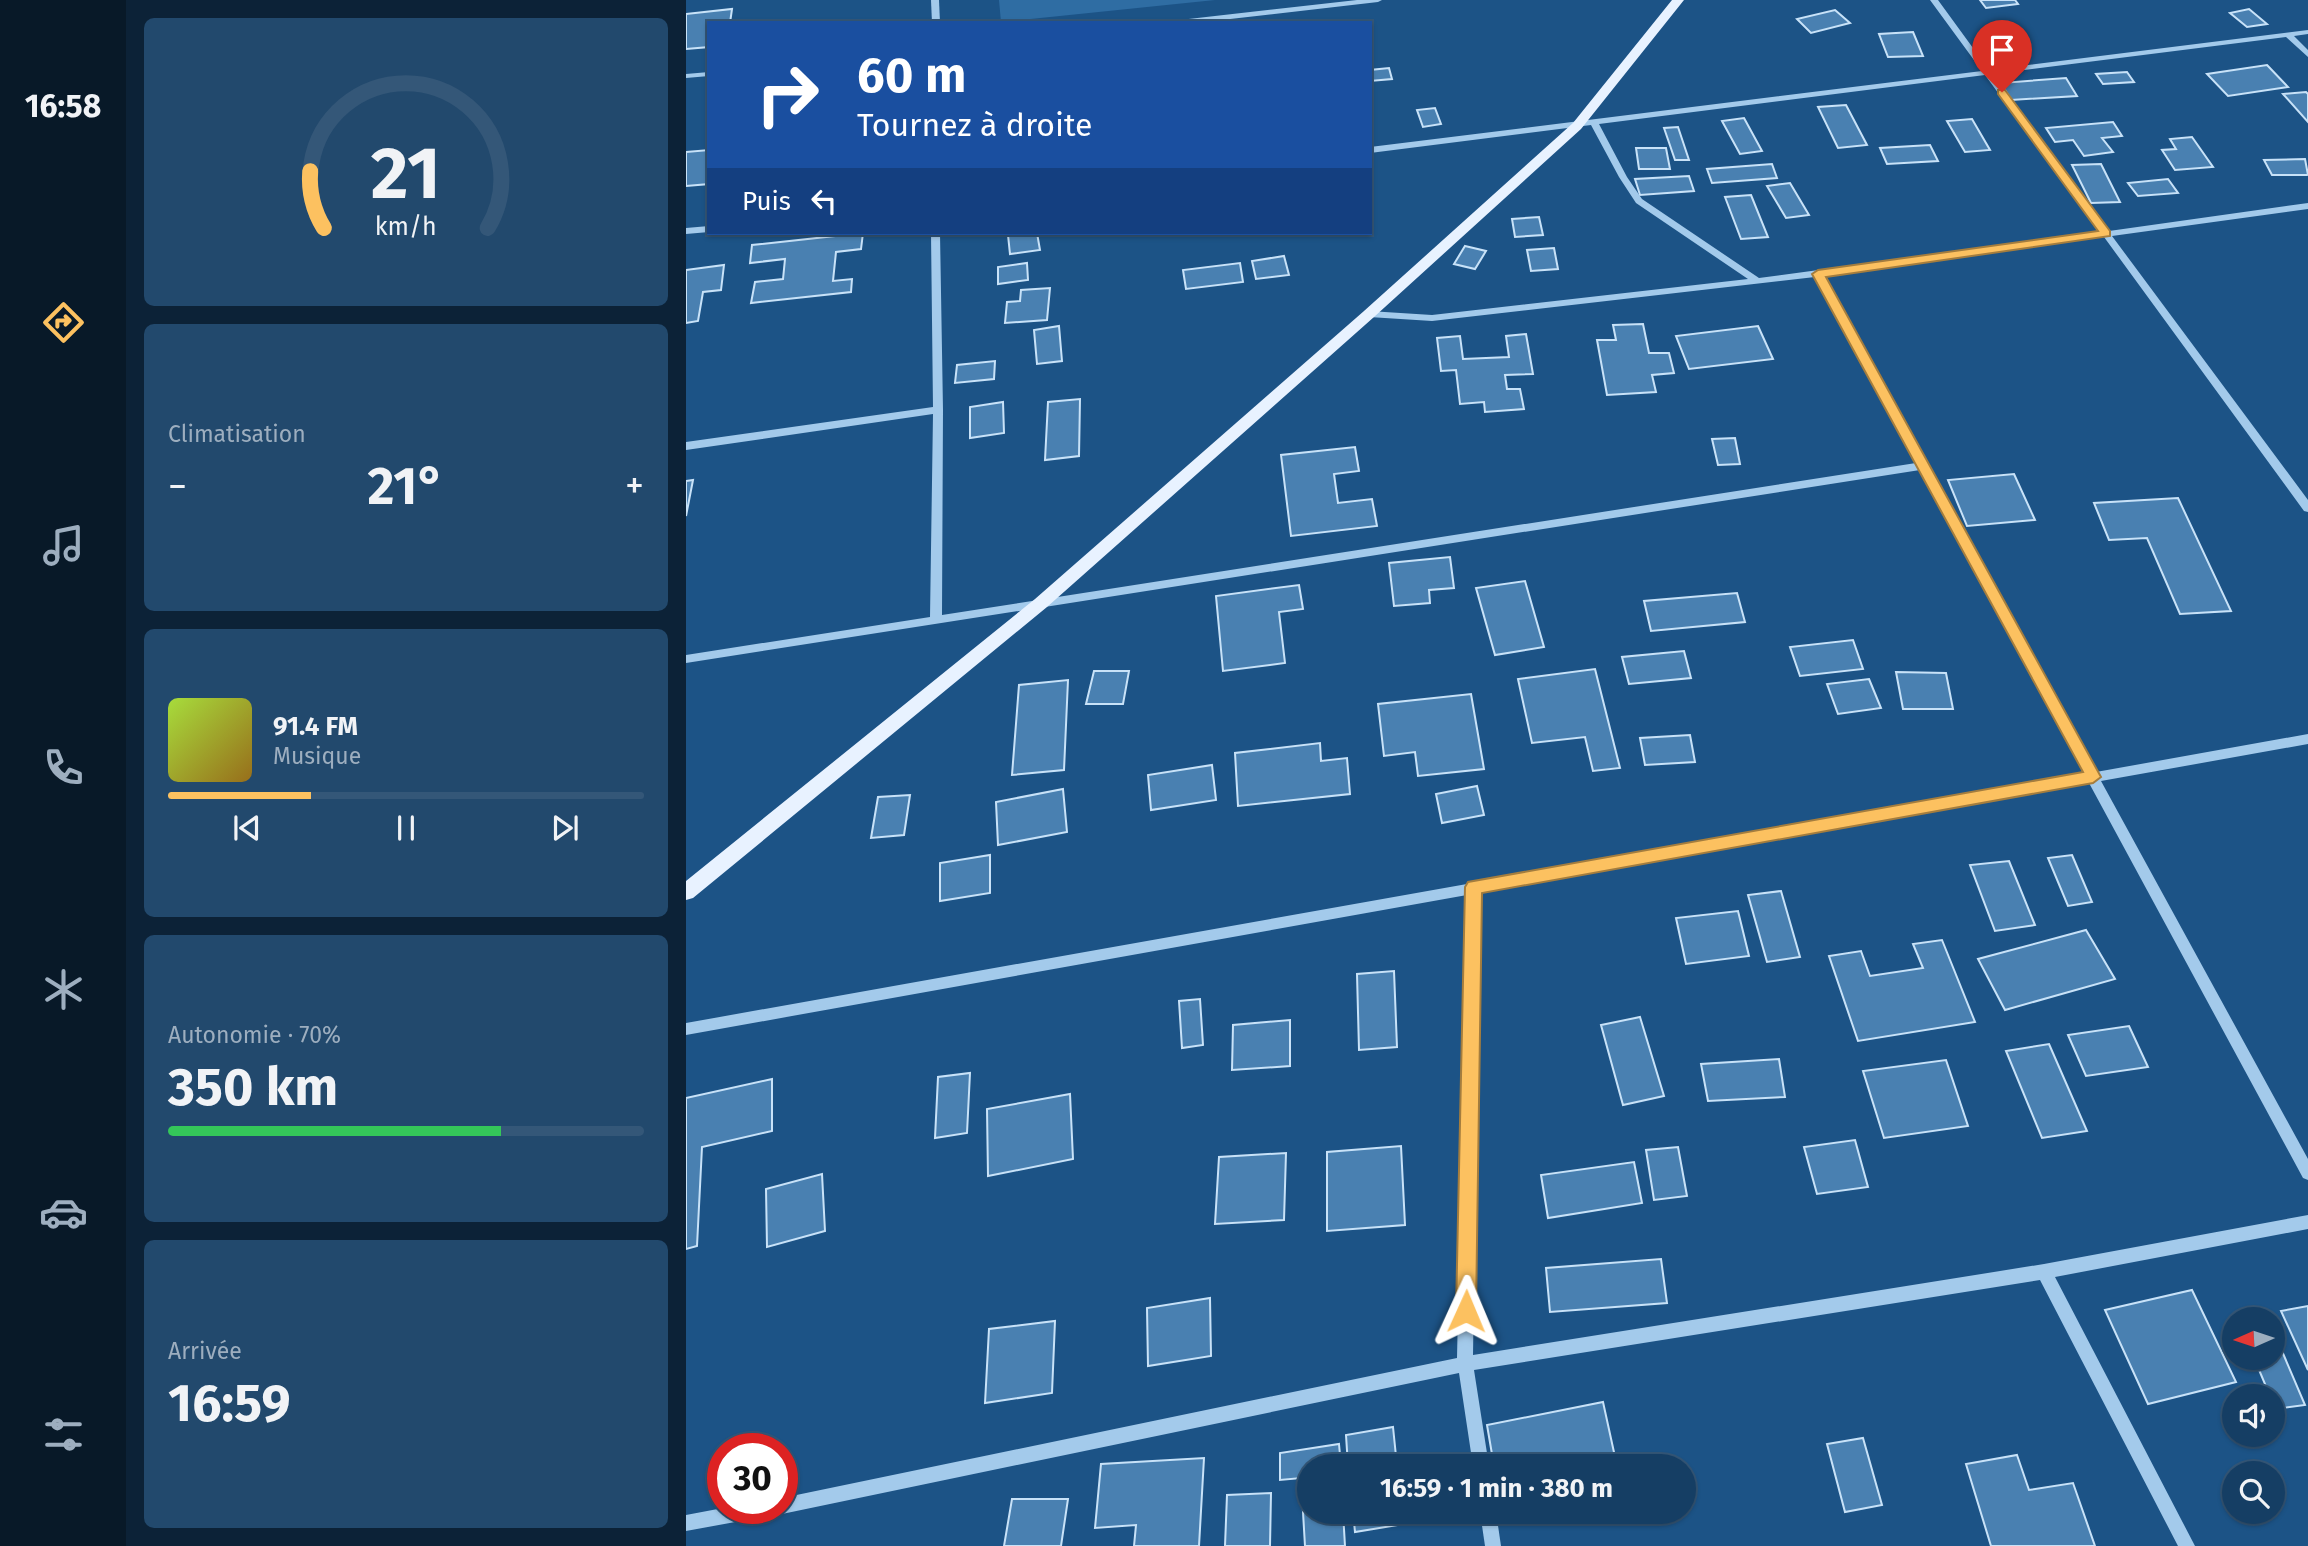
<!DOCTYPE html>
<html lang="fr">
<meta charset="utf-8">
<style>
body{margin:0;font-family:"Fira Sans",sans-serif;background:#22496d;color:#f1f3f6;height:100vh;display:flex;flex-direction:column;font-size:26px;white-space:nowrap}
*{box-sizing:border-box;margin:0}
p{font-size:23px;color:#9daebf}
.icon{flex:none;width:38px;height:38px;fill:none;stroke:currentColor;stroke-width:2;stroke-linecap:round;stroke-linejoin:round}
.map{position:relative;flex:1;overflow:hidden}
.side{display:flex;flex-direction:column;gap:18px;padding:18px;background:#0c2237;width:560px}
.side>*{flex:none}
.hud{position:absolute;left:21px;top:21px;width:665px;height:214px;border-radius:0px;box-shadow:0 2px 5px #0004,0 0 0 2px #345778;background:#1a4fa0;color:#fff;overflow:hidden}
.needle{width:46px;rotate:267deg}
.fabs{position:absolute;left:1536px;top:1307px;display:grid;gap:14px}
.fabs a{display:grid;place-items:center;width:63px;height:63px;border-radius:50%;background:#153e64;box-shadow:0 2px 5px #0004,0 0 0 2px #345778;font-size:35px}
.speed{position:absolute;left:21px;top:1433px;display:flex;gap:14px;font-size:35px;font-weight:700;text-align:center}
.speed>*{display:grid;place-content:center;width:91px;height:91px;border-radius:50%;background:#153e64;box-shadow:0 2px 5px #0004,0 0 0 2px #345778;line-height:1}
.speed .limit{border:10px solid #d22;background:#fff;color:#111}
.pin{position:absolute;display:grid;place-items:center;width:60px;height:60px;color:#fff;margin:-72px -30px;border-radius:50% 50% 50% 0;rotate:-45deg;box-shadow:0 0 7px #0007}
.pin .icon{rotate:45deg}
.me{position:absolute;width:77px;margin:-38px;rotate:1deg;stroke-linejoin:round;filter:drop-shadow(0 0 5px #0008)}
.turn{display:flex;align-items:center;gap:24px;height:147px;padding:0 35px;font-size:32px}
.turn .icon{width:91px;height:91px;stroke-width:2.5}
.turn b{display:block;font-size:49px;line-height:60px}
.then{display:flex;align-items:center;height:66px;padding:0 35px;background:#0003;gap:14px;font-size:26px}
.big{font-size:52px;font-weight:700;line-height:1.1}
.side .tile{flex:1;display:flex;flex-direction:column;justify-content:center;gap:10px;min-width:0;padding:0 24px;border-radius:10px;background:#22496d}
.side .dial{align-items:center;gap:0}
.dial svg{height:182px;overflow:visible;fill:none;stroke:#345778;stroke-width:7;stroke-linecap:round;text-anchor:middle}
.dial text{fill:#f1f3f6;stroke:none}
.song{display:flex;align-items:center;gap:21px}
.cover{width:84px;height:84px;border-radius:10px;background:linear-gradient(135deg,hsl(80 70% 55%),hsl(40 70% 35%))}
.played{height:7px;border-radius:4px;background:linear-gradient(90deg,#fcc160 30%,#345778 30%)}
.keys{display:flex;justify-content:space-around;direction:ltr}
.heat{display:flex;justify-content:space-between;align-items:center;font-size:38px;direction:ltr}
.charge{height:10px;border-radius:5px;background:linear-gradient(90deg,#34c759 70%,#345778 0)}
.trip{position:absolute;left:611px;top:1454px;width:399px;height:70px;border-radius:35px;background:#153e64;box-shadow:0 2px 5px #0004,0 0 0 2px #345778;font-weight:700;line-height:70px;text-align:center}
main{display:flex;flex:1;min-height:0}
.menu{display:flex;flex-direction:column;width:126px;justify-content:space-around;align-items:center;background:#081928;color:#9daebf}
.menu .icon{width:49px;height:49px}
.menu .on{color:#fcc160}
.menu b{font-size:32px;color:#f1f3f6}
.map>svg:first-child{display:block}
</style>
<main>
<nav class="menu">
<b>16:58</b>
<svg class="icon on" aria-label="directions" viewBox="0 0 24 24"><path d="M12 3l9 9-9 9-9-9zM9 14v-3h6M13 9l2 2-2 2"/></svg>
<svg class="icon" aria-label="music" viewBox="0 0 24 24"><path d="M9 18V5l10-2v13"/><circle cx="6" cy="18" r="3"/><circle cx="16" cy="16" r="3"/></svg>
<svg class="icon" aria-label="phone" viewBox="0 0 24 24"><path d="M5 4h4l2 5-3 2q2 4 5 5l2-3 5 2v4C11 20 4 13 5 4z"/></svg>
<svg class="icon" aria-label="climate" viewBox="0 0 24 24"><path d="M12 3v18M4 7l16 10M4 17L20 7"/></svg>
<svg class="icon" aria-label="car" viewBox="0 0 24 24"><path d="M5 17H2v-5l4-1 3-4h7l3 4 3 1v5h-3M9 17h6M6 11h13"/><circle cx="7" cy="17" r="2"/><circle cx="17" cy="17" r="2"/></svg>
<svg class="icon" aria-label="filters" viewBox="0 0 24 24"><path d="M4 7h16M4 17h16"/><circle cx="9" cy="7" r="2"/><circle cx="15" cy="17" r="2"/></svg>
</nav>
<section class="side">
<div class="tile dial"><svg viewBox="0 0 100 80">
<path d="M14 69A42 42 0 1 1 86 69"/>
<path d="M14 69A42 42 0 0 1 8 44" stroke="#fcc160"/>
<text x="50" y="56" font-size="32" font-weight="700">21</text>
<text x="50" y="72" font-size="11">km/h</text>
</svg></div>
<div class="tile"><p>Climatisation</p>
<div class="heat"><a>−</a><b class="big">21°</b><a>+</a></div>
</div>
<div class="tile">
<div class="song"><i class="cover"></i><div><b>91.4 FM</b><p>Musique</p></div></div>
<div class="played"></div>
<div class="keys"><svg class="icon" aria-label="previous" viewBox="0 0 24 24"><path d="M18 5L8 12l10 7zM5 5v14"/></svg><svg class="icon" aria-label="pause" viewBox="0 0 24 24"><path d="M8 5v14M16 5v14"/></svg><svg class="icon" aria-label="next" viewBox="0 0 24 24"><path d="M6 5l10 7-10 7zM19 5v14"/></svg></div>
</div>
<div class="tile"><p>Autonomie · 70%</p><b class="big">350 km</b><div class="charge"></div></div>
<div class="tile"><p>Arrivée</p><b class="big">16:59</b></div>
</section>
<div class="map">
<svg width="1622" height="1546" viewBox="0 0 1622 1546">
<rect width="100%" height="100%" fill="#1c5386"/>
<polygon fill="#2f6da3" points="313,0 529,0 315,22"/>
<g fill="#4980b1" stroke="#c8e2f8" stroke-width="2">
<polygon points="1294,0 1329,0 1332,4 1300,8"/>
<polygon points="46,9 44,23 23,23 23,47 0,49 0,14"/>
<polygon points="1563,9 1581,24 1561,27 1544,13"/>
<polygon points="1149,10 1164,23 1125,33 1111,19"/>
<polygon points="1227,32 1237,56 1202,57 1193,34"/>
<polygon points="1581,65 1602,87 1542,96 1521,74"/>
<polygon points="703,68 706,79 684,81 684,70"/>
<polygon points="1441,72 1448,82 1417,84 1410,74"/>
<polygon points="1380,78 1391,96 1325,100 1315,83"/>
<polygon points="1620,92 1622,94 1622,122 1597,94"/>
<polygon points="1160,105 1181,145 1152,148 1132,107"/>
<polygon points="749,108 755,124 737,127 731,110"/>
<polygon points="1058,118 1076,151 1054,154 1036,121"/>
<polygon points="1286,119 1304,150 1279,152 1261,121"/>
<polygon points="1427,122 1436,136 1416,138 1427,152 1398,156 1387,140 1369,142 1360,128"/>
<polygon points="992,127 1003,160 989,160 978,128"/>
<polygon points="1506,137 1527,167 1489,170 1476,150 1490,149 1484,139"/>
<polygon points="1244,145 1252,161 1201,164 1194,148"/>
<polygon points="950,148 980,148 984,169 953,169"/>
<polygon points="23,150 23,184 0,186 0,152"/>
<polygon points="1619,159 1622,175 1586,175 1578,160"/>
<polygon points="1086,164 1091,178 1026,183 1021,169"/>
<polygon points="1415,164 1434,202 1405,203 1386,165"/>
<polygon points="1003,176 1008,191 954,195 949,179"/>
<polygon points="1482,179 1492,193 1452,196 1442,183"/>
<polygon points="1104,183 1123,215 1100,218 1081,186"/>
<polygon points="1065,195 1082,237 1055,239 1039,197"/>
<polygon points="853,217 857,235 829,237 826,219"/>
<polygon points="177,233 175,249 150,252 147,281 166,279 165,292 65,303 69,282 97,279 99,259 64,263 66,245"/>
<polygon points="351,233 354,250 324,254 322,235"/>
<polygon points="779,246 800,251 789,269 768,264"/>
<polygon points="868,248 872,269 845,271 841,250"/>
<polygon points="598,256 603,275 570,279 566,261"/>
<polygon points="341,263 342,280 312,284 312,267"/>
<polygon points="554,263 557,282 500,289 497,270"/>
<polygon points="38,265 35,290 17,292 12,321 0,323 0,270"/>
<polygon points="364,288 361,320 319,323 321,302 334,301 335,290"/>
<polygon points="957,324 963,353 983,353 988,373 966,375 970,392 921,395 911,340 930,340 927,325"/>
<polygon points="373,326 376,361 351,364 348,330"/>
<polygon points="1072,326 1087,359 1003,369 990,336"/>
<polygon points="840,334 847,374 819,375 821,389 834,389 838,409 799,412 798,402 774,404 770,370 755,371 751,338 774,336 777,359 823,357 820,336"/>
<polygon points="309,361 308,379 269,383 271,365"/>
<polygon points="394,399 393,456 359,460 362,402"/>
<polygon points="317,402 318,433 284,438 284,407"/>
<polygon points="1049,438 1054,464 1032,465 1026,439"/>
<polygon points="669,447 673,471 648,474 652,503 686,499 691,526 605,536 595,455"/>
<polygon points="1328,474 1349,520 1281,526 1262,480"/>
<polygon points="7,480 0,516 0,481"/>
<polygon points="1492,498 1545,611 1494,614 1461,538 1423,540 1408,503"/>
<polygon points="764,557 768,588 743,590 744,603 708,606 703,563"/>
<polygon points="839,581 858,647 809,655 790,588"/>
<polygon points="613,585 617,609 593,612 599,663 537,671 530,596"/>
<polygon points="1051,593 1059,622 965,631 958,601"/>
<polygon points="1167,640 1177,669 1114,676 1104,647"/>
<polygon points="998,651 1005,678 943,684 936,657"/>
<polygon points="909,669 934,768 907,771 899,737 846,743 832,679"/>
<polygon points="408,671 443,671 437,704 400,704"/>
<polygon points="1210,672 1260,673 1267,709 1217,709"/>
<polygon points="1183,679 1195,708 1152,714 1141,684"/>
<polygon points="382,680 378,770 326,775 333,685"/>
<polygon points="785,694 798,769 732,776 729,752 698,756 692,704"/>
<polygon points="1004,735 1009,762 959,765 954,738"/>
<polygon points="634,743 635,761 661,758 664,794 552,806 549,753"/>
<polygon points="526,765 530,800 465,810 462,775"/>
<polygon points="791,786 798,815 756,823 750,794"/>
<polygon points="377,789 381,832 312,845 310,802"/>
<polygon points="224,795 218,835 185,838 192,797"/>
<polygon points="304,855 304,893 254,901 254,863"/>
<polygon points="1386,855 1406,902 1382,906 1362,858"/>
<polygon points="1323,861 1349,925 1309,931 1284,865"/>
<polygon points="1095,891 1114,957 1081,962 1062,895"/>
<polygon points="1052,911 1063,956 1000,964 990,918"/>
<polygon points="1400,930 1429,979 1319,1010 1292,959"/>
<polygon points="1256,940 1289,1022 1172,1041 1143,956 1175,951 1184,976 1237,968 1227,944"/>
<polygon points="708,971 711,1047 673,1050 671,974"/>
<polygon points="514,999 517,1045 496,1048 493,1001"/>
<polygon points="954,1017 978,1096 937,1105 915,1025"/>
<polygon points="604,1020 604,1066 546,1070 547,1025"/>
<polygon points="1443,1026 1462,1067 1400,1076 1382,1035"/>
<polygon points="1363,1044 1401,1131 1356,1138 1320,1051"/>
<polygon points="1093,1059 1099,1097 1022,1101 1015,1064"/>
<polygon points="1260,1060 1282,1126 1198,1138 1177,1071"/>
<polygon points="284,1073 281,1133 249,1138 252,1077"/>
<polygon points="86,1079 86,1131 16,1147 11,1246 0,1249 0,1098"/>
<polygon points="384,1094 387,1159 302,1176 301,1109"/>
<polygon points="1169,1140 1182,1187 1131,1194 1118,1147"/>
<polygon points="715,1146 719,1225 641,1231 641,1152"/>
<polygon points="992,1147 1001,1196 968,1200 960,1150"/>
<polygon points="600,1153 598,1220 529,1224 533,1157"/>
<polygon points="948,1162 956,1203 862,1218 855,1175"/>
<polygon points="136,1174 139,1231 81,1247 80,1189"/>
<polygon points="975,1259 981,1303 864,1312 860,1268"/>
<polygon points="1506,1290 1550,1382 1462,1404 1419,1310"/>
<polygon points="524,1298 525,1356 462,1366 461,1308"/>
<polygon points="1622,1306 1622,1370 1595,1311"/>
<polygon points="369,1321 366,1393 299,1403 303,1329"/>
<polygon points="1590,1337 1619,1405 1589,1409 1587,1396 1584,1396 1568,1358 1587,1358 1587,1338"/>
<polygon points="917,1402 931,1466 808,1466 801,1425"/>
<polygon points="707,1427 711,1466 662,1466 660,1435"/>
<polygon points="1177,1438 1196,1505 1159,1512 1141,1444"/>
<polygon points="653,1444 655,1466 623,1466 623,1512 657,1512 659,1546 619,1546 615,1478 594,1480 594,1453"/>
<polygon points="1331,1455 1343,1490 1387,1483 1409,1546 1305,1546 1280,1464"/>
<polygon points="518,1458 513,1546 448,1546 450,1525 409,1528 415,1464"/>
<polygon points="585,1493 584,1546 539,1546 541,1495"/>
<polygon points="326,1499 382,1499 375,1546 318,1546"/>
<polygon points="667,1512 716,1512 718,1524 669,1532"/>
<polygon points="816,1512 868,1512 818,1522"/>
</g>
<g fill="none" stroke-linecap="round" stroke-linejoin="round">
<g fill="#a3caeb" fill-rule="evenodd">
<polygon points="245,0 253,0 254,23 246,23"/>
<polygon points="671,0 696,0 692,2 509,23 481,23 485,21"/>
<path d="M1244,0h8l51,70 319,-40v4l-14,2 14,14v7l-22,-20 -293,37 116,157 199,-28v6l-196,27 196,264v12l-4,-1 -200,-274 -280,39 272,496 212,-38v10l-207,37 207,378v21l-5,-2 -214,-395 -609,109 -7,463 571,-91 264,-49v14l-253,48 140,269h-17l-138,-266 -566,90 15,96h-16l-14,-93 -677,141 -7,-4 -1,4 -6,2 -82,15v-16l37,-7h59v-10l675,-140 10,-463 -781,140v-12l1398,-249 -164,-304 -1234,193v-8l244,-38 3,-203 -247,36v-8l247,-35 -2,-174h9l3,177 -1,205 974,-152 -101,-186 -383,44 -63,-4 -5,-3 5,-3 63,4 316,-36 -112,-76 -17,-26 -28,-52 -221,28v-6l612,-76zM1299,75l115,157 -341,46 -117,-79 -15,-22 -28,-53z"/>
<polygon points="23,72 23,76 0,78 0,74"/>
<polygon points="23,226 23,232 0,234 0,228"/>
<polygon points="794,1512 810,1512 815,1546 799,1546"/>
</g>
<polygon fill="#e8f2ff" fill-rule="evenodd" points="986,0 998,0 895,129 688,317 361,607 7,898 0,900 0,881 349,599 678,311 887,123"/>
</g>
<polygon fill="#fcc160" stroke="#a47d3e" stroke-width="2" points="1312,90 1319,90 1424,231 1424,236 1140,277 1415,777 1407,783 796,893 790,1311 787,1318 780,1321 773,1318 770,1311 779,887 782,882 1397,772 1126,274 1132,270 1412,231 1312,94"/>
</svg>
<div class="fabs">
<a><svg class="needle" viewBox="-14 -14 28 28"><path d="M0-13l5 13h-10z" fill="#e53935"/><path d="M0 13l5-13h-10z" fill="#9daebf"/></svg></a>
<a><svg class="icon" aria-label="sound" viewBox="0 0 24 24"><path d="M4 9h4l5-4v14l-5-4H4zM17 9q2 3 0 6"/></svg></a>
<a><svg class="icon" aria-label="search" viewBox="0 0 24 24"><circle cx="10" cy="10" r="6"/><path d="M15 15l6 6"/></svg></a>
</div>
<div class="speed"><div class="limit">30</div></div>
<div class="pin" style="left:1316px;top:92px;background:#d93025"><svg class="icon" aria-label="arrive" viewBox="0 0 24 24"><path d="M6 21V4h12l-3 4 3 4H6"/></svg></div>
<svg class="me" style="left:780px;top:1311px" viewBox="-20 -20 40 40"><path d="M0-17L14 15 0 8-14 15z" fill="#fcc160" stroke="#fff" stroke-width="4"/></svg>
<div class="trip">16:59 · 1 min · 380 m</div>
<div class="hud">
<div class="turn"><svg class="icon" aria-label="right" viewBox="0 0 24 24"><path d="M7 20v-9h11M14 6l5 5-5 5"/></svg><div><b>60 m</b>Tournez à droite</div></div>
<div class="then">Puis<svg class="icon" aria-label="left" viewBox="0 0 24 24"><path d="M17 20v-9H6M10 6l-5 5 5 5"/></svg></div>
</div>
</div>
</main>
